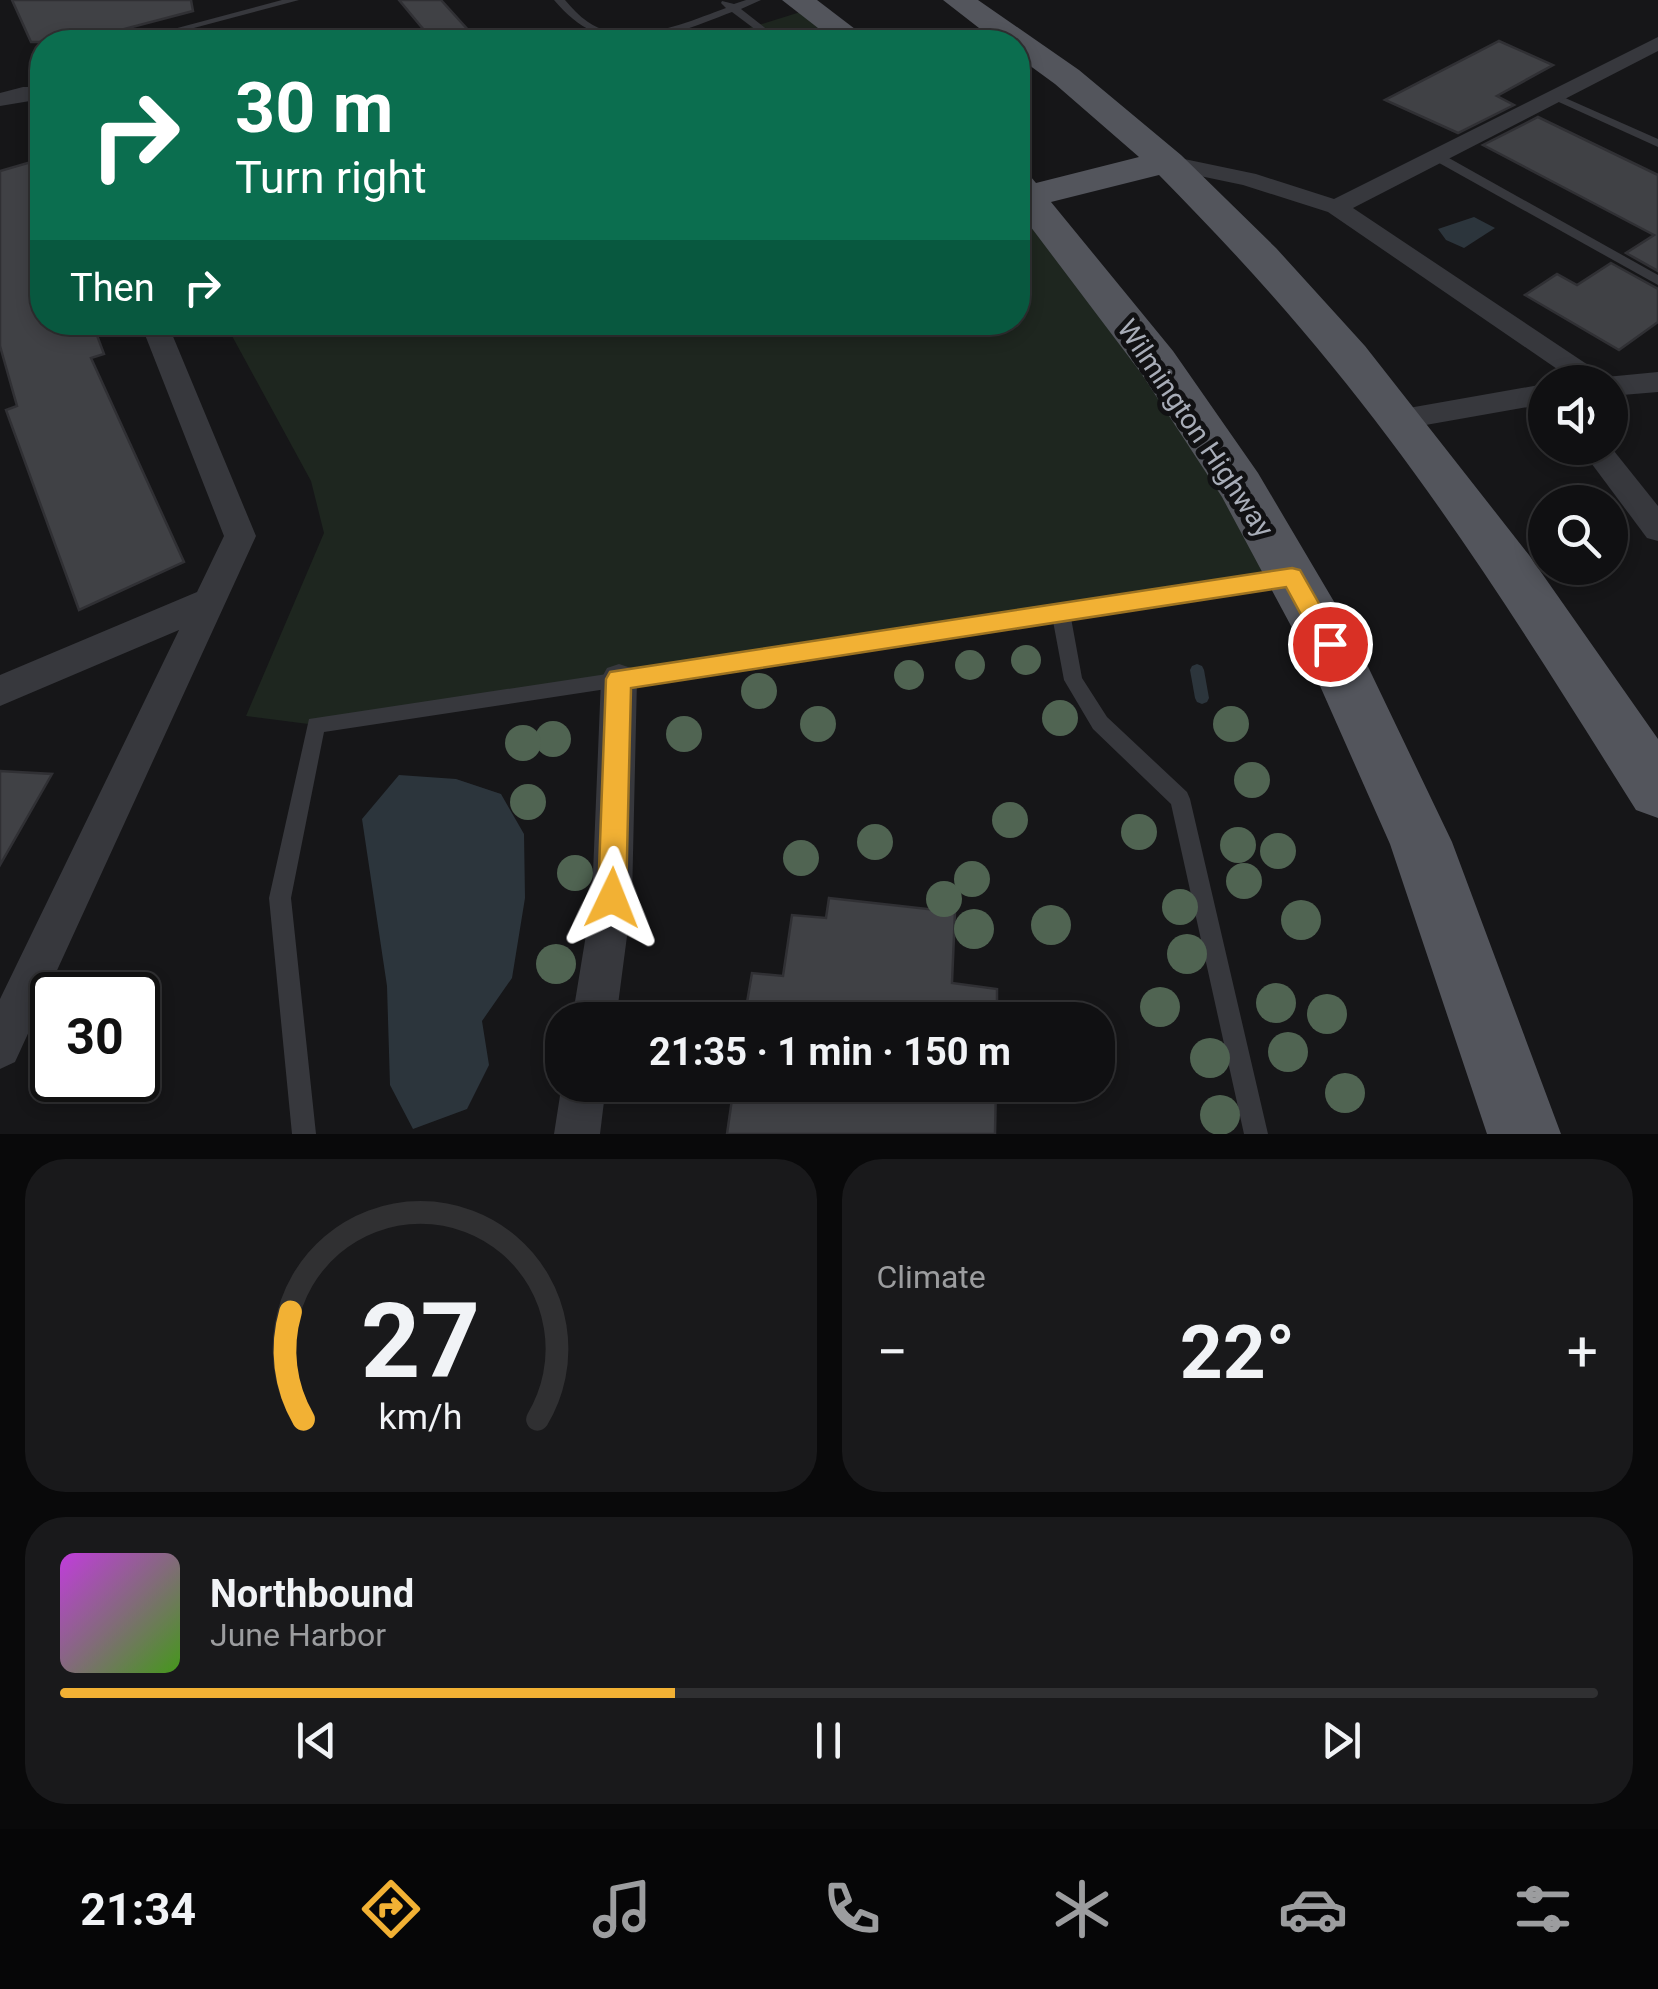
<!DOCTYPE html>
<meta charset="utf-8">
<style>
body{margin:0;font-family:Roboto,sans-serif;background:#19191b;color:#f1f3f6;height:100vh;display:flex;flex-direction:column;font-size:38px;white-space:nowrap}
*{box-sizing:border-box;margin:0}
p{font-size:32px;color:#9c9d9f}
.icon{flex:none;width:55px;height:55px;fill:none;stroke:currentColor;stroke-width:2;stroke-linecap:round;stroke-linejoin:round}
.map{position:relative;height:1134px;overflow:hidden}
.details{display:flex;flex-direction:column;gap:25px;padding:25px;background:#09090a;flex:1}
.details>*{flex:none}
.top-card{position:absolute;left:30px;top:30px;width:1000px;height:305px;border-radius:40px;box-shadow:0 5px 15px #0003,0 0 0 2px #303032;background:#0b6e4f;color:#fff;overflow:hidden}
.tools{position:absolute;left:1528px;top:365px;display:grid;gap:20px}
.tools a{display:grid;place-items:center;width:100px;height:100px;border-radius:50%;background:#101012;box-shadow:0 5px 15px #0003,0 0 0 2px #303032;font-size:50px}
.speed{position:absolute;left:30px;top:972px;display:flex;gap:20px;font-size:50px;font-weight:700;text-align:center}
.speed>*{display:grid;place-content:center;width:130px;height:130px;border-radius:50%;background:#101012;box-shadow:0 5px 15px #0003,0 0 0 2px #303032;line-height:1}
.speed .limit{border:5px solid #111;border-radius:15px;background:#fff;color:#111}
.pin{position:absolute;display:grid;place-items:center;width:85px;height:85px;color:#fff;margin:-42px;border:5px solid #fff;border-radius:50%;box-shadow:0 2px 10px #0007}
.me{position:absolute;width:110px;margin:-55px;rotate:2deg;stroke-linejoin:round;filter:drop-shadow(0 0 8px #0008)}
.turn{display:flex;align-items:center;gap:35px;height:210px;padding:0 40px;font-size:45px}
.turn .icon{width:130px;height:130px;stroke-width:2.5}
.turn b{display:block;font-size:70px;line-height:85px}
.then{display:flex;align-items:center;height:95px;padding:0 40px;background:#0003;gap:20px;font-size:38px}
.big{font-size:75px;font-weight:700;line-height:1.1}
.details .tile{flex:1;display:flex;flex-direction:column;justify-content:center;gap:15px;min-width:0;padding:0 35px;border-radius:40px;background:#19191b}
.details .dial{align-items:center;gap:0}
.dial svg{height:260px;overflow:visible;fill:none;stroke:#303032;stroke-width:7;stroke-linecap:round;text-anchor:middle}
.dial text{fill:#f1f3f6;stroke:none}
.song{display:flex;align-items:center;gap:30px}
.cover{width:120px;height:120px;border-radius:15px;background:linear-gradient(135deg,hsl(290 70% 55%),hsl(100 70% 35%))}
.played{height:10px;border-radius:5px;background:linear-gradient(90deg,#f2b134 40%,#303032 40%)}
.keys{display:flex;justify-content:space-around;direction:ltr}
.heat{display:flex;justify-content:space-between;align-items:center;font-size:55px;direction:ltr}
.details .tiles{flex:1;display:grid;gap:25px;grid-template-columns:1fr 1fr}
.tile:last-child{grid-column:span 2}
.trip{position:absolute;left:545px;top:1002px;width:570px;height:100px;border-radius:40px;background:#101012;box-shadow:0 5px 15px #0003,0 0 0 2px #303032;font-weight:700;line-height:100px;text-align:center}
.dock{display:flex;height:160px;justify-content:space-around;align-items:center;background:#060607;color:#9c9d9f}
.dock .icon{width:70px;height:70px}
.dock .active{color:#f2b134}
.dock b{font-size:45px;color:#f1f3f6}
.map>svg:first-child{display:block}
</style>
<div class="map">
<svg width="1658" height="1134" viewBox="0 0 1658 1134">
<rect width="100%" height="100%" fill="#161618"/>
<g fill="#1e261f">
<polygon points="810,9 856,42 704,42"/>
<polygon points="1018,185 1292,577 316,725 246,716 324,533 311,481 225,323 1018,322"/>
</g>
<g fill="#2c353c">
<polygon points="1474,217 1495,228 1464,248 1446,240 1438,229"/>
<polygon points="399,775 456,779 501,794 524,834 525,898 512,978 482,1021 489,1065 467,1109 413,1129 390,1085 387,986 362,819"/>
</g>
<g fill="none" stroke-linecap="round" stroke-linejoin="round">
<polygon fill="#2c353c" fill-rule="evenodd" points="1197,664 1202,666 1204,670 1209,698 1207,702 1202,704 1197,702 1195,698 1190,670 1192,666"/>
</g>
<g fill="#404145" stroke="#303034" stroke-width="2.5">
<polygon points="12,0 191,0 193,11 75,42 31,42"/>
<polygon points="399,0 441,0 479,42 434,42"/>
<polygon points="1499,41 1553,65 1497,96 1514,105 1458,133 1385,100"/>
<polygon points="1538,117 1658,175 1658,271 1626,253 1654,235 1483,145"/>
<polygon points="31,162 42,192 42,322 92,322 104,354 91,358 184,562 79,610 6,410 17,406 0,346 0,171"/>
<polygon points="1611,263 1658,289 1658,322 1619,350 1525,295 1557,274 1577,285"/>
<polygon points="0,771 52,774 0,865"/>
<polygon points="829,898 955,912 952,983 997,989 997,1020 744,1020 752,973 783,976 792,915 826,918"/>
<polygon points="734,1085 996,1085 995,1134 727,1134"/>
</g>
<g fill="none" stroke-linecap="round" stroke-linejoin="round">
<g fill="#37383d" fill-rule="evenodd">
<polygon points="282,0 299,0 141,42 125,42"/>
<path d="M554,0h11c7,8 14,16 23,22 40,27 97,1 138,-14l-5,-5 1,-2 12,3 12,-4h15l-20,9 42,33h-11l-40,-30c-68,26 -124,52 -178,-12z"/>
<polygon points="1554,93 1658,139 1658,147 1550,98 1548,96"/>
<polygon points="1432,153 1440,153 1658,275 1658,285 1432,159"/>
<polygon points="1287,571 1293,573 1296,578 1293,583 1287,585 1071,618 1082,678 1107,717 1187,792 1190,799 1268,1134 1244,1134 1171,804 1093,729 1064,680 1053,621 324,732 291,898 316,1134 292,1134 269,898 309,719"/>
</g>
<g fill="#37383d" fill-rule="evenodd">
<polygon points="1658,37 1658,51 1353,208 1606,377 1658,372 1658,392 1610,396 1610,382 1576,382 1328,212 1243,185 1157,167 1154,162 1165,155 1256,174 1334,199"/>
<polygon points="23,87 42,87 42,99 0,106 0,93"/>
<polygon points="140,322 167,322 256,536 15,1062 0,1069 0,999 179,630 0,706 0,675 197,592 224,536"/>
<polygon points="1545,384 1545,404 1403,429 1393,426 1388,419 1393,412 1403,409"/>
<polygon points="1610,446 1658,506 1658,541 1647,538 1580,448"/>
<polygon points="619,664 631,668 637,679 632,898 616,1020 572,1020 592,898 601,679 607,668"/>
<polygon points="562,1083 606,1085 600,1134 554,1134"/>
</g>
<g fill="#53555c" fill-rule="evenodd">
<polygon points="782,0 817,0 872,42 836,42"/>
<path d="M943,0h35l101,70 102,85 95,93 89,98 164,209 129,184v79l-22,-8c-95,-151 -190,-305 -304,-444 -54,-67 -113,-130 -173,-191l-108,27 122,149 85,122 91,154 103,215 109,292h-74l-97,-290 -85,-192 -83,-155 -81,-124 -123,-163v-36l13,3 5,6 103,-26 -84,-73 -37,-27v-15h-21z"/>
</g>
</g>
<g fill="#506452">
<circle cx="1026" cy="660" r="15"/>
<circle cx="970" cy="665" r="15"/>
<circle cx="909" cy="675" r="15"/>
<circle cx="759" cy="691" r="18"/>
<circle cx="1060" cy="718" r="18"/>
<circle cx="818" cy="724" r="18"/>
<circle cx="1231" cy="724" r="18"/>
<circle cx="684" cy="734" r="18"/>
<circle cx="553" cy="739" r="18"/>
<circle cx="523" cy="743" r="18"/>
<circle cx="1252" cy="780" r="18"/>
<circle cx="528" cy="802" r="18"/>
<circle cx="1010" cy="820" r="18"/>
<circle cx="1139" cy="832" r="18"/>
<circle cx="875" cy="842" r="18"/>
<circle cx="1238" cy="845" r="18"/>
<circle cx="1278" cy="851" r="18"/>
<circle cx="801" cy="858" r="18"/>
<circle cx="575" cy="873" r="18"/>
<circle cx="972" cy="879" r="18"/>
<circle cx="1244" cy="881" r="18"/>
<circle cx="944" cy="899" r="18"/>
<circle cx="1180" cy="907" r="18"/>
<circle cx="1301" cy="920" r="20"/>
<circle cx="1051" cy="925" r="20"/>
<circle cx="974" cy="929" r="20"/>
<circle cx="1187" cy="954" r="20"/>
<circle cx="556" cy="964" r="20"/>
<circle cx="1276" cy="1003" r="20"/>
<circle cx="1160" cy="1007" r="20"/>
<circle cx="1327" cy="1014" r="20"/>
<circle cx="1288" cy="1052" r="20"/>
<circle cx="1210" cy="1058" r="20"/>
<circle cx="1345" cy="1093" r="20"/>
<circle cx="1220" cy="1115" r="20"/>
</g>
<polygon fill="#f2b134" stroke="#9d7322" stroke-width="2.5" points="1292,568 1300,570 1338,637 1342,644 1338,651 1321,651 1286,587 631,688 626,898 622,908 612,912 602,908 598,898 606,679 610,672"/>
<g text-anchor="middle" stroke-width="10" stroke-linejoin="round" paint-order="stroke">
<g font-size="28" fill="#a8adb8" stroke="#111113">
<text transform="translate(1196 428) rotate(56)" y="10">Wilmington Highway</text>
</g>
</g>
</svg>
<div class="tools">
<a><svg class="icon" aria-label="sound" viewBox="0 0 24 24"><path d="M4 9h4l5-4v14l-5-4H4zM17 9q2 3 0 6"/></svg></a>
<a><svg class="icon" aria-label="search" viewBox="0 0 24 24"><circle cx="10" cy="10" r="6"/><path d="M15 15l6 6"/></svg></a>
</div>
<div class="speed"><div class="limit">30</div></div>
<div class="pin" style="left:1330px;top:644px;background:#d93025"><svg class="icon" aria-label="arrive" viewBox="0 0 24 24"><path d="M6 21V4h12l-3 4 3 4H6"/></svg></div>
<svg class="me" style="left:612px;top:898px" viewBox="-20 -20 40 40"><path d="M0-17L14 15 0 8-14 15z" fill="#f2b134" stroke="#fff" stroke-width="4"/></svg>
<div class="trip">21:35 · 1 min · 150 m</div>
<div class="top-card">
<div class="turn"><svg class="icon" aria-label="right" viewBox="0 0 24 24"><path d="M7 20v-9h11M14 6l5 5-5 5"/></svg><div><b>30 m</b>Turn right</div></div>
<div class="then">Then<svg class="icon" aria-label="right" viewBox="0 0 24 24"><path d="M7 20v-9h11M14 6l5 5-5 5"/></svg></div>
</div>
</div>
<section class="details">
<div class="tiles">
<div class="tile dial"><svg viewBox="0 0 100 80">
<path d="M14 69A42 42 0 1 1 86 69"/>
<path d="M14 69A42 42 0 0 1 10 36" stroke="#f2b134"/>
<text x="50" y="56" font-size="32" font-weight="700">27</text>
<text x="50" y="72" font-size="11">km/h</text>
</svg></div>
<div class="tile"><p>Climate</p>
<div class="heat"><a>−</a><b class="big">22°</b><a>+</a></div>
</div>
<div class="tile">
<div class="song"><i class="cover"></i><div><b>Northbound</b><p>June Harbor</p></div></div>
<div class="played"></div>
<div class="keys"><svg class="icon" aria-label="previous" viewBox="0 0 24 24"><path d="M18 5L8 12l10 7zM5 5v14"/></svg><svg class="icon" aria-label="pause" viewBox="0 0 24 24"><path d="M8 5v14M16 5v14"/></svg><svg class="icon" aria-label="next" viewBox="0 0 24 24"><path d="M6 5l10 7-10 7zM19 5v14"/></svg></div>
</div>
</div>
</section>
<nav class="dock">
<b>21:34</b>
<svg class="icon active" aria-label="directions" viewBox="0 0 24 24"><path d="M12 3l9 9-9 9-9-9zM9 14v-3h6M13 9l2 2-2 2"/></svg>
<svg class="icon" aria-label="music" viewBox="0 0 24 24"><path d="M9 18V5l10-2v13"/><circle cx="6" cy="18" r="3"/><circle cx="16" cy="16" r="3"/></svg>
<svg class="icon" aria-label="phone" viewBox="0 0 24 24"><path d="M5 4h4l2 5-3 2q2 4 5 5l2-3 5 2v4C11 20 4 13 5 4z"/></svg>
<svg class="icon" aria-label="climate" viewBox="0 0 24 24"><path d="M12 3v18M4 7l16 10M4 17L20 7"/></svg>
<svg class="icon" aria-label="car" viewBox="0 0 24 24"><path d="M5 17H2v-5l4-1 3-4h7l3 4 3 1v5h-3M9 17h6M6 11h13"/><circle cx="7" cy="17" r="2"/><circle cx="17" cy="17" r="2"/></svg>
<svg class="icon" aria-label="filters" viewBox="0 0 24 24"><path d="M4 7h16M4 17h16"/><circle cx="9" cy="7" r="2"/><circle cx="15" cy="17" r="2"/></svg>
</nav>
